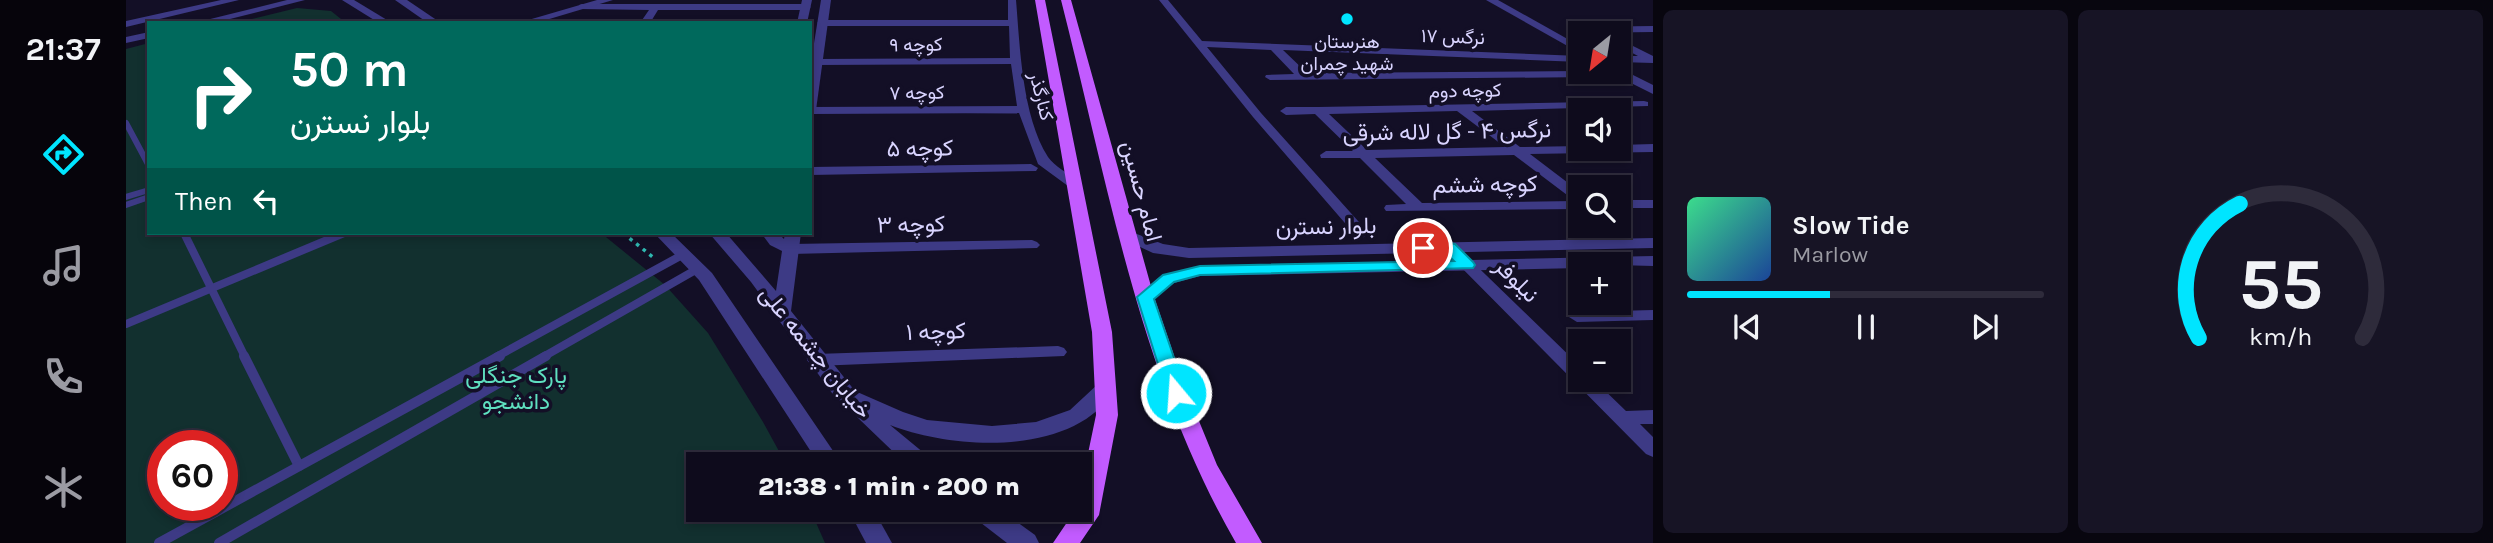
<!DOCTYPE html>
<meta charset="utf-8">
<style>
body{margin:0;font-family:Karla,Vazirmatn,sans-serif;background:#171425;color:#f1f3f6;height:100vh;display:flex;flex-direction:column;font-size:26px;white-space:nowrap}
*{box-sizing:border-box;margin:0}
p{font-size:23px;color:#9b9ba3}
.icon{flex:none;width:38px;height:38px;fill:none;stroke:currentColor;stroke-width:2;stroke-linecap:round;stroke-linejoin:round}
.map{position:relative;flex:1;overflow:hidden}
.sheet{display:flex;flex-direction:column;gap:10px;padding:10px;background:#08060f;width:840px}
.sheet>*{flex:none}
.top-card{position:absolute;left:21px;top:21px;width:665px;height:214px;border-radius:0px;box-shadow:0 4px 10px #0003,0 0 0 2px #2e2b3b;background:#00695c;color:#fff;overflow:hidden}
.needle{width:46px;rotate:210deg}
.controls{position:absolute;left:1442px;top:21px;display:grid;gap:14px}
.controls a{display:grid;place-items:center;width:63px;height:63px;border-radius:0px;background:#0e0b1c;box-shadow:0 4px 10px #0003,0 0 0 2px #2e2b3b;font-size:35px}
.speed{position:absolute;left:21px;top:430px;display:flex;gap:14px;font-size:35px;font-weight:700;text-align:center}
.speed>*{display:grid;place-content:center;width:91px;height:91px;border-radius:50%;background:#0e0b1c;box-shadow:0 4px 10px #0003,0 0 0 2px #2e2b3b;line-height:1}
.speed .limit{border:10px solid #d22;background:#fff;color:#111}
.pin{position:absolute;display:grid;place-items:center;width:60px;height:60px;color:#fff;margin:-30px;border:4px solid #fff;border-radius:50%;box-shadow:0 2px 7px #0007}
.me{position:absolute;width:77px;margin:-38px;rotate:342deg;stroke-linejoin:round;filter:drop-shadow(0 0 5px #0008)}
.turn{display:flex;align-items:center;gap:24px;height:147px;padding:0 28px;font-size:32px}
.turn .icon{width:91px;height:91px;stroke-width:2.5}
.turn b{display:block;font-size:49px;line-height:60px}
.then{display:flex;align-items:center;height:66px;padding:0 28px;background:#0003;gap:14px;font-size:26px}
.sheet .tile{flex:1;display:flex;flex-direction:column;justify-content:center;gap:10px;min-width:0;padding:0 24px;border-radius:10px;background:#171425}
.sheet .dial{align-items:center;gap:0}
.dial svg{height:182px;overflow:visible;fill:none;stroke:#2e2b3b;stroke-width:7;stroke-linecap:round;text-anchor:middle}
.dial text{fill:#f1f3f6;stroke:none}
.song{display:flex;align-items:center;gap:21px}
.cover{width:84px;height:84px;border-radius:10px;background:linear-gradient(135deg,hsl(150 70% 55%),hsl(220 70% 35%))}
.played{height:7px;border-radius:4px;background:linear-gradient(90deg,#00e5ff 40%,#2e2b3b 40%)}
.keys{display:flex;justify-content:space-around;direction:ltr}
.sheet .tiles{flex:1;display:grid;gap:10px;grid-template-columns:repeat(2,1fr)}
.trip{position:absolute;left:560px;top:452px;width:406px;height:70px;border-radius:0px;background:#0e0b1c;box-shadow:0 4px 10px #0003,0 0 0 2px #2e2b3b;font-weight:800;line-height:70px;text-align:center}
main{display:flex;flex:1;min-height:0}
.tab-bar{display:flex;flex-direction:column;width:126px;justify-content:space-around;align-items:center;background:#06040b;color:#9b9ba3}
.tab-bar .icon{width:49px;height:49px}
.tab-bar .active{color:#00e5ff}
.tab-bar b{font-size:32px;color:#f1f3f6}
.map>svg:first-child{display:block}
</style>
<main>
<nav class="tab-bar">
<b>21:37</b>
<svg class="icon active" aria-label="directions" viewBox="0 0 24 24"><path d="M12 3l9 9-9 9-9-9zM9 14v-3h6M13 9l2 2-2 2"/></svg>
<svg class="icon" aria-label="music" viewBox="0 0 24 24"><path d="M9 18V5l10-2v13"/><circle cx="6" cy="18" r="3"/><circle cx="16" cy="16" r="3"/></svg>
<svg class="icon" aria-label="phone" viewBox="0 0 24 24"><path d="M5 4h4l2 5-3 2q2 4 5 5l2-3 5 2v4C11 20 4 13 5 4z"/></svg>
<svg class="icon" aria-label="climate" viewBox="0 0 24 24"><path d="M12 3v18M4 7l16 10M4 17L20 7"/></svg>
</nav>
<div class="map">
<svg width="1527" height="543" viewBox="0 0 1527 543">
<rect width="100%" height="100%" fill="#130f26"/>
<g fill="#12302f" fill-rule="evenodd">
<polygon points="171,8 205,11 220,23 109,23"/>
<path d="M23,43v190h452l64,52 43,48 55,89 23,42h-88v45h112l15,34h-699v-494zM37,446h59v60h-59z"/>
</g>
<g fill="none" stroke-linecap="round" stroke-linejoin="round">
<polyline stroke="#2fb8b0" stroke-width="3.5" stroke-dasharray="3.5 5" stroke-linecap="butt" points="497,233 528,258"/>
<g stroke="#3d3a85" stroke-width="6">
<polyline points="0,123 23,166"/>
<polyline points="0,197 23,190"/>
<polyline points="0,205 23,197"/>
</g>
<g stroke="#3d3a85" stroke-width="8">
<polyline points="58,233 119,357"/>
<polyline points="0,324 218,233"/>
<polyline points="370,357 558,254"/>
<polyline points="417,357 573,268"/>
</g>
<g stroke="#3d3a85" stroke-width="10">
<polyline points="118,356 173,466"/>
<polyline points="33,543 374,356"/>
<polyline points="93,543 420,356"/>
</g>
<g fill="#3d3a85" fill-rule="evenodd">
<path d="M882,0h8c4,47 6,116 32,157 6,9 21,17 30,23l2,3 -2,3h-10l-30,-22 -19,-51 -209,1v-7l207,-1 -6,-42 -194,1 -5,-3 5,-3 193,-1 -1,-32h-187l-5,-3 5,-3h186z"/>
<polygon points="1033,0 1042,0 1076,41 1454,56 1454,62 1157,50 1181,73 1454,71 1471,74 1466,77 1144,80 1139,77 1140,75 1168,74 1145,50 1081,47 1135,113 1241,231 1243,234 1236,238 1231,237 1127,117"/>
<polygon points="456,4 680,4 685,7 680,10 532,10 524,23 514,23 523,10 453,9 453,5"/>
<polygon points="1527,26 1527,32 1453,33 1448,30 1453,27"/>
<polygon points="1493,39 1527,56 1527,63 1493,62 1493,56 1512,56 1493,46"/>
<path d="M1518,101l4,1v4l-176,5 48,36 60,-1v3h39v-4l34,-1v8l-123,2 50,38v17l-194,2 -2,-3 2,-3 20,-1 -46,-46h-39l-1,-3 6,-4h27l-38,-37 -29,1 -6,-4 6,-4h32zM1331,111l48,36 -138,3 -38,-36zM1388,155l61,46 -153,2 -47,-45z"/>
<polygon points="905,164 912,168 910,171 684,175 684,167"/>
<rect x="1493" y="200" width="34" height="8"/>
<polygon points="906,240 911,242 914,245 911,248 665,254 657,249 665,244"/>
<polygon points="1323,242 1328,244 1454,366 1454,380 1468,380 1500,411 1527,410 1527,424 1514,424 1527,437 1527,457 1520,454 1318,250 1315,247 1318,244"/>
<polygon points="1527,310 1527,320 1451,322 1443,317 1451,312"/>
<polygon points="932,346 938,348 941,352 938,356 690,366 684,364 681,360 684,356 690,354"/>
</g>
<g fill="#3d3a85" fill-rule="evenodd">
<polygon points="95,0 113,0 0,27 0,21"/>
<polygon points="161,0 179,0 88,23 68,23"/>
<polygon points="216,0 228,0 266,23 253,23"/>
<polygon points="269,0 281,0 315,23 302,23"/>
<polygon points="471,0 487,0 410,23 392,23"/>
<polygon points="676,0 686,0 681,23 671,23"/>
<polygon points="695,0 705,0 690,110 684,114 684,68"/>
<polygon points="1360,0 1372,0 1454,46 1454,53"/>
<polygon points="23,32 23,38 0,43 0,37"/>
<polygon points="1493,68 1527,85 1527,94 1489,75 1487,72 1493,72"/>
<polygon points="1003,231 1037,244 1063,248 1527,238 1527,248 1063,258 1027,253 997,239 995,236 997,233"/>
<polygon points="528,233 545,233 586,273 716,464 693,464 573,280"/>
<path d="M583,233h17l50,58 6,-40 -12,-6 -9,-12h17l6,6 1,-6h16l-10,78 64,80 48,21 24,8 65,6 44,-4 34,-12 28,-26 7,-2 7,2 3,5c-40,68 -161,61 -225,36l40,33 3,6h-27l-74,-71 -81,-111z"/>
<polygon points="1527,256 1527,266 1454,264 1454,268 1074,276 1048,283 1025,301 1019,303 1010,297 1036,275 1074,266"/>
<polygon points="722,509 747,509 766,543 740,543"/>
<polygon points="843,509 873,509 909,535 913,543 881,543 846,516"/>
</g>
<g fill="#c25bff" fill-rule="evenodd">
<polygon points="909,0 919,0 986,332 992,415 973,515 954,543 927,543 950,509 954,509 954,492 970,415 966,332"/>
<path d="M935,0h10l83,297 29,85 34,83 45,78h-26c-96,-166 -128,-359 -175,-543z"/>
</g>
</g>
<polygon fill="#00e5ff" stroke="#0095a6" stroke-width="2" points="1323,243 1329,244 1347,262 1349,265 1347,268 1074,275 1048,282 1028,299 1060,393 1057,397 1044,397 1041,393 1011,297 1037,275 1074,266 1328,261 1319,252 1297,253 1289,248 1297,243"/>
<circle fill="#00e5ff" stroke="#130f26" stroke-width="2.5" cx="1221" cy="19" r="7"/>
<g text-anchor="middle" stroke-width="7" stroke-linejoin="round" paint-order="stroke">
<g font-size="19" fill="#d9d4ff" stroke="#130f26">
<text transform="translate(1327 36) rotate(2)" y="7">نرگس ۱۷</text>
<text transform="translate(790 44) rotate(-1)" y="7">کوچه ۹</text>
<text transform="translate(1339 90) rotate(-1)" y="7">کوچه دوم</text>
<text transform="translate(791 92) rotate(-1)" y="7">کوچه ۷</text>
<text transform="translate(916 96) rotate(76)" y="7">کنارگذر</text>
</g>
<g font-size="19" fill="#d9d4ff" stroke="#130f26">
<text x="1221" y="48">هنرستان<tspan x="1221" dy="22">شهید چمران</tspan></text>
</g>
<g font-size="23" fill="#d9d4ff" stroke="#130f26">
<text transform="translate(1321 131) rotate(-1)" y="8">نرگس ۴ - گل لاله شرقی</text>
<text transform="translate(794 148) rotate(-1)" y="8">کوچه ۵</text>
<text transform="translate(1359 184) rotate(-1)" y="8">کوچه ششم</text>
<text transform="translate(1016 191) rotate(75)" y="8">امام حسین</text>
<text transform="translate(785 224) rotate(-1)" y="8">کوچه ۳</text>
<text transform="translate(1200 226) rotate(-1)" y="8">بلوار نسترن</text>
<text transform="translate(1391 280) rotate(45)" y="8">نیلوفر</text>
<text transform="translate(810 331) rotate(-2)" y="8">کوچه ۱</text>
<text transform="translate(690 352) rotate(51)" y="8">خیابان چشمه علی</text>
</g>
<g font-size="23" fill="#5fe0c0" stroke="#130f26">
<text x="390" y="383">پارک جنگلی<tspan x="390" dy="26">دانشجو</tspan></text>
</g>
</g>
</svg>
<div class="controls">
<a><svg class="needle" viewBox="-14 -14 28 28"><path d="M0-13l5 13h-10z" fill="#e53935"/><path d="M0 13l5-13h-10z" fill="#9b9ba3"/></svg></a>
<a><svg class="icon" aria-label="sound" viewBox="0 0 24 24"><path d="M4 9h4l5-4v14l-5-4H4zM17 9q2 3 0 6"/></svg></a>
<a><svg class="icon" aria-label="search" viewBox="0 0 24 24"><circle cx="10" cy="10" r="6"/><path d="M15 15l6 6"/></svg></a>
<a>+</a>
<a>−</a>
</div>
<div class="speed"><div class="limit">60</div></div>
<div class="pin" style="left:1297px;top:248px;background:#d93025"><svg class="icon" aria-label="arrive" viewBox="0 0 24 24"><path d="M6 21V4h12l-3 4 3 4H6"/></svg></div>
<svg class="me" style="left:1050px;top:393px" viewBox="-20 -20 40 40"><circle r="17" fill="#00e5ff" stroke="#fff" stroke-width="3"/><path d="M0-11L8 9 0 5-8 9z" fill="#fff"/></svg>
<div class="trip">21:38 · 1 min · 200 m</div>
<div class="top-card">
<div class="turn"><svg class="icon" aria-label="right" viewBox="0 0 24 24"><path d="M7 20v-9h11M14 6l5 5-5 5"/></svg><div><b>50 m</b>بلوار نسترن</div></div>
<div class="then">Then<svg class="icon" aria-label="left" viewBox="0 0 24 24"><path d="M17 20v-9H6M10 6l-5 5 5 5"/></svg></div>
</div>
</div>
<section class="sheet">
<div class="tiles">
<div class="tile">
<div class="song"><i class="cover"></i><div><b>Slow Tide</b><p>Marlow</p></div></div>
<div class="played"></div>
<div class="keys"><svg class="icon" aria-label="previous" viewBox="0 0 24 24"><path d="M18 5L8 12l10 7zM5 5v14"/></svg><svg class="icon" aria-label="pause" viewBox="0 0 24 24"><path d="M8 5v14M16 5v14"/></svg><svg class="icon" aria-label="next" viewBox="0 0 24 24"><path d="M6 5l10 7-10 7zM19 5v14"/></svg></div>
</div>
<div class="tile dial"><svg viewBox="0 0 100 80">
<path d="M14 69A42 42 0 1 1 86 69"/>
<path d="M14 69A42 42 0 0 1 32 10" stroke="#00e5ff"/>
<text x="50" y="56" font-size="32" font-weight="700">55</text>
<text x="50" y="72" font-size="11">km/h</text>
</svg></div>
</div>
</section>
</main>
